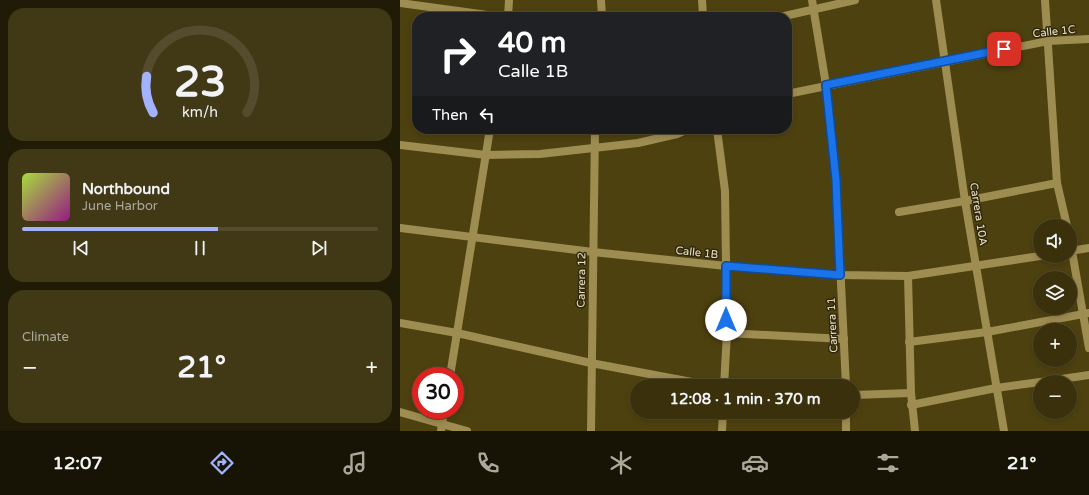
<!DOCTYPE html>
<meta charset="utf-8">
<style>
body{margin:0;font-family:"Varela Round",sans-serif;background:#413915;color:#f1f3f6;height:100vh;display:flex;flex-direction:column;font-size:15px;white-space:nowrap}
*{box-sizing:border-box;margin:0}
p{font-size:13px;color:#aba99d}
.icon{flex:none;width:22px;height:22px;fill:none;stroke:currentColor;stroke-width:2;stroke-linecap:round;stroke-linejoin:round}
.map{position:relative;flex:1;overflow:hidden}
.drawer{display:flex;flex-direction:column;gap:8px;padding:8px;background:#201b07;width:400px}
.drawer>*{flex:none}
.banner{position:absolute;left:12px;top:12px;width:380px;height:122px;border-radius:16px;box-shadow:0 2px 6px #0003,0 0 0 1px #544c2d;background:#202124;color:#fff;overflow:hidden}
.tools{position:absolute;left:633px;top:219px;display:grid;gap:8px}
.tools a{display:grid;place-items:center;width:44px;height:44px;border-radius:50%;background:#3a310c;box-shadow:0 2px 6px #0003,0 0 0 1px #544c2d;font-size:20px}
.speed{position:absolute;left:12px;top:367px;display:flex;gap:8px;font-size:20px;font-weight:700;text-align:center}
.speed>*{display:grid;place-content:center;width:52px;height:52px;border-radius:50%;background:#3a310c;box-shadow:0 2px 6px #0003,0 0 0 1px #544c2d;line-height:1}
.speed .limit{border:6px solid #d22;background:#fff;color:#111}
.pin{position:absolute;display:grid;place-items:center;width:34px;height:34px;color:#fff;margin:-17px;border-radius:8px;box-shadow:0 2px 6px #0006}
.me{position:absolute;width:44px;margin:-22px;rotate:0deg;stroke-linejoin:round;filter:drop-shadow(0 0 3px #0008)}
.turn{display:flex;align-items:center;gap:14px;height:84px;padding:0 20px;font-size:18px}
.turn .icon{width:52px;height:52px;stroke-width:2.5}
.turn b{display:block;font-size:28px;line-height:34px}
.then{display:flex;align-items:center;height:38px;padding:0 20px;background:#0003;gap:8px;font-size:15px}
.big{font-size:30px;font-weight:700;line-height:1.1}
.drawer .widget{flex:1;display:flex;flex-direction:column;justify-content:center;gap:6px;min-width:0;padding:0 14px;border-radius:16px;background:#413915}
.drawer .dial{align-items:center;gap:0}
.dial svg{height:104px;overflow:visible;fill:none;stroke:#544c2d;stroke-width:7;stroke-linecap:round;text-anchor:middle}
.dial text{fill:#f1f3f6;stroke:none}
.song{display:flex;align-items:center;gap:12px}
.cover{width:48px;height:48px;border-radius:6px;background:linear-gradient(135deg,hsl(80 70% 55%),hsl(310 70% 35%))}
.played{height:4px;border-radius:2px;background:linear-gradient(90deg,#a2b2fd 55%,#544c2d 55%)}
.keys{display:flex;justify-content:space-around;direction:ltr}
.heat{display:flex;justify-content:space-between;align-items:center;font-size:22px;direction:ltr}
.trip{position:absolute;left:230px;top:379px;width:230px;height:40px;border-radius:20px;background:#3a310c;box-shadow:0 2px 6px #0003,0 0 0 1px #544c2d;font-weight:700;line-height:40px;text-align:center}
.tabs{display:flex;height:64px;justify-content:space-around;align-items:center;background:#171405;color:#aba99d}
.tabs .icon{width:28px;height:28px}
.tabs .current{color:#a2b2fd}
.tabs b{font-size:18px;color:#f1f3f6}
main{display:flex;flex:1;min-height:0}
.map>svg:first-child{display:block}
</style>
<main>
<section class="drawer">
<div class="widget dial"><svg viewBox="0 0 100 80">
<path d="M14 69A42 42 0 1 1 86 69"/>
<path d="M14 69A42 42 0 0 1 9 41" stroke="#a2b2fd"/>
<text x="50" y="56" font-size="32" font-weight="700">23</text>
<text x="50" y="72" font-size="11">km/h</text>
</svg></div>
<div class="widget">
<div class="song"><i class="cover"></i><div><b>Northbound</b><p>June Harbor</p></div></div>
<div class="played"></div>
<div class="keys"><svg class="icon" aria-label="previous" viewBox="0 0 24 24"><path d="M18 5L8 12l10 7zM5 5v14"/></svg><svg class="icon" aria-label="pause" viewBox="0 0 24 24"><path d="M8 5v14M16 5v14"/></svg><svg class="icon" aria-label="next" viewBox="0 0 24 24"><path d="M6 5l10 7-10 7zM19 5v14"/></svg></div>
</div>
<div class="widget"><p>Climate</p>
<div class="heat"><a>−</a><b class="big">21°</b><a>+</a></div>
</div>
</section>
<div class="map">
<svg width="689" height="431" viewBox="0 0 689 431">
<rect width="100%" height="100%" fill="#4e4110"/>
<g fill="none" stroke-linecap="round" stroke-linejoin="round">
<g stroke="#9e8d51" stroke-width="8">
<polyline points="201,0 202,17"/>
<polyline points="302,0 303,17"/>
<polyline points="412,0 426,85 436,180 446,386"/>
<polyline points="536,0 565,201 604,431"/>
<polyline points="645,0 657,183 667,226"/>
<polyline points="0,3 102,17"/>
<polyline points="108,17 109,0"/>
<polyline points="380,17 455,0"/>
<polyline points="387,94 648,41 689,39"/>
<polyline points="317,129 325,191 327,333 324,386"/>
<polyline points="0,145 86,155 140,154 238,143 277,134 288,129"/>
<polyline points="499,212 565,201 657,183"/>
<polyline points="0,228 193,252 326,266 440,275 508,276 640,256"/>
<polyline points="670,240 689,348"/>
<polyline points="670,251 689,248"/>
<polyline points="508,276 511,393 515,431"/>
<polyline points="0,323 57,333 191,363 313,386"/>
<polyline points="327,333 444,339"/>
<polyline points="509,342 587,332 689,313"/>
<polyline points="50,376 90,129"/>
<polyline points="641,382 689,375"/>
<polyline points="453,395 511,393"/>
<polyline points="511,405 596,388 640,382"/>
<polyline points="0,412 67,431"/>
<polyline points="41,431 44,410"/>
<polyline points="191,431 195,129"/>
<polyline points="322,431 323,412"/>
<polyline points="446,431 446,412"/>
</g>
</g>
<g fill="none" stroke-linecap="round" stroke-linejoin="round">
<g stroke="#114b97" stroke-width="10">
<polyline id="route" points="326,320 326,266 440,275 436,180 426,85 604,49"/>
</g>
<use href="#route" stroke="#1a73e8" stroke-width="7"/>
</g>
<g text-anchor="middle" stroke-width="3" stroke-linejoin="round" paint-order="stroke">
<g font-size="11" fill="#ebe2c3" stroke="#30280e">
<text transform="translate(654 31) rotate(-6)" y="4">Calle 1C</text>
<text transform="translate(579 214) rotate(81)" y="4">Carrera 10A</text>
<text transform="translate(297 252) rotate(6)" y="4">Calle 1B</text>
<text transform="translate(181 280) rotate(-89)" y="4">Carrera 12</text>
<text transform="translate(432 325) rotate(-93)" y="4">Carrera 11</text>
</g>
</g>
</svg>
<div class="tools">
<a><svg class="icon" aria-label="sound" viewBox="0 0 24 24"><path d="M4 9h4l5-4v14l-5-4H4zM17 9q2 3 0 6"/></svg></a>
<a><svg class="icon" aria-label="layers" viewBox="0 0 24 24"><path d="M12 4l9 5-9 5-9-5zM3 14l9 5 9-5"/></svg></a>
<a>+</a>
<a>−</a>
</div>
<div class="speed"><div class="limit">30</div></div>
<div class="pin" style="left:604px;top:49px;background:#d93025"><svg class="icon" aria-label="arrive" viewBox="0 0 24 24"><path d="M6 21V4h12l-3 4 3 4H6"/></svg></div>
<svg class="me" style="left:326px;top:320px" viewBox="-20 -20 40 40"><circle r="19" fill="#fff"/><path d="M0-13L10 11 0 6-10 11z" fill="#1a73e8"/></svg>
<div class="trip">12:08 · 1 min · 370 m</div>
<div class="banner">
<div class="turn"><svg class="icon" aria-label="right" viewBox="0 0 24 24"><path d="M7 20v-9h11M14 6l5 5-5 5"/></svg><div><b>40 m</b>Calle 1B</div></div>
<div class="then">Then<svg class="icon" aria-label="left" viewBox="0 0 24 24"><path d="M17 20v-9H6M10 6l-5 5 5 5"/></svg></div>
</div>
</div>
</main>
<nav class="tabs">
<b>12:07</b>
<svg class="icon current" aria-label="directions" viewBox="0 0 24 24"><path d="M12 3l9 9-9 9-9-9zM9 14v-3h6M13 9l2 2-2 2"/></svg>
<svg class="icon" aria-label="music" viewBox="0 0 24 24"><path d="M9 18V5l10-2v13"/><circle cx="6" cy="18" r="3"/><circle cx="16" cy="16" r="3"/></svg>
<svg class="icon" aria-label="phone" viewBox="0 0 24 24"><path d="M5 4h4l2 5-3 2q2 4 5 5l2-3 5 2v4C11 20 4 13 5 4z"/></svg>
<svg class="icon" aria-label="climate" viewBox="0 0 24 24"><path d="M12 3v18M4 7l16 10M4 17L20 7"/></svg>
<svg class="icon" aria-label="car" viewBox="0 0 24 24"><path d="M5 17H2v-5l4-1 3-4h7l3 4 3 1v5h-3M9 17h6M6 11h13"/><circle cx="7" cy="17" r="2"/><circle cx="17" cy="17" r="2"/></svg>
<svg class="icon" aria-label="filters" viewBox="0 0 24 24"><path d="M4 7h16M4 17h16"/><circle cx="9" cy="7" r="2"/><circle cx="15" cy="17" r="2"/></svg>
<b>21°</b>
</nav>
